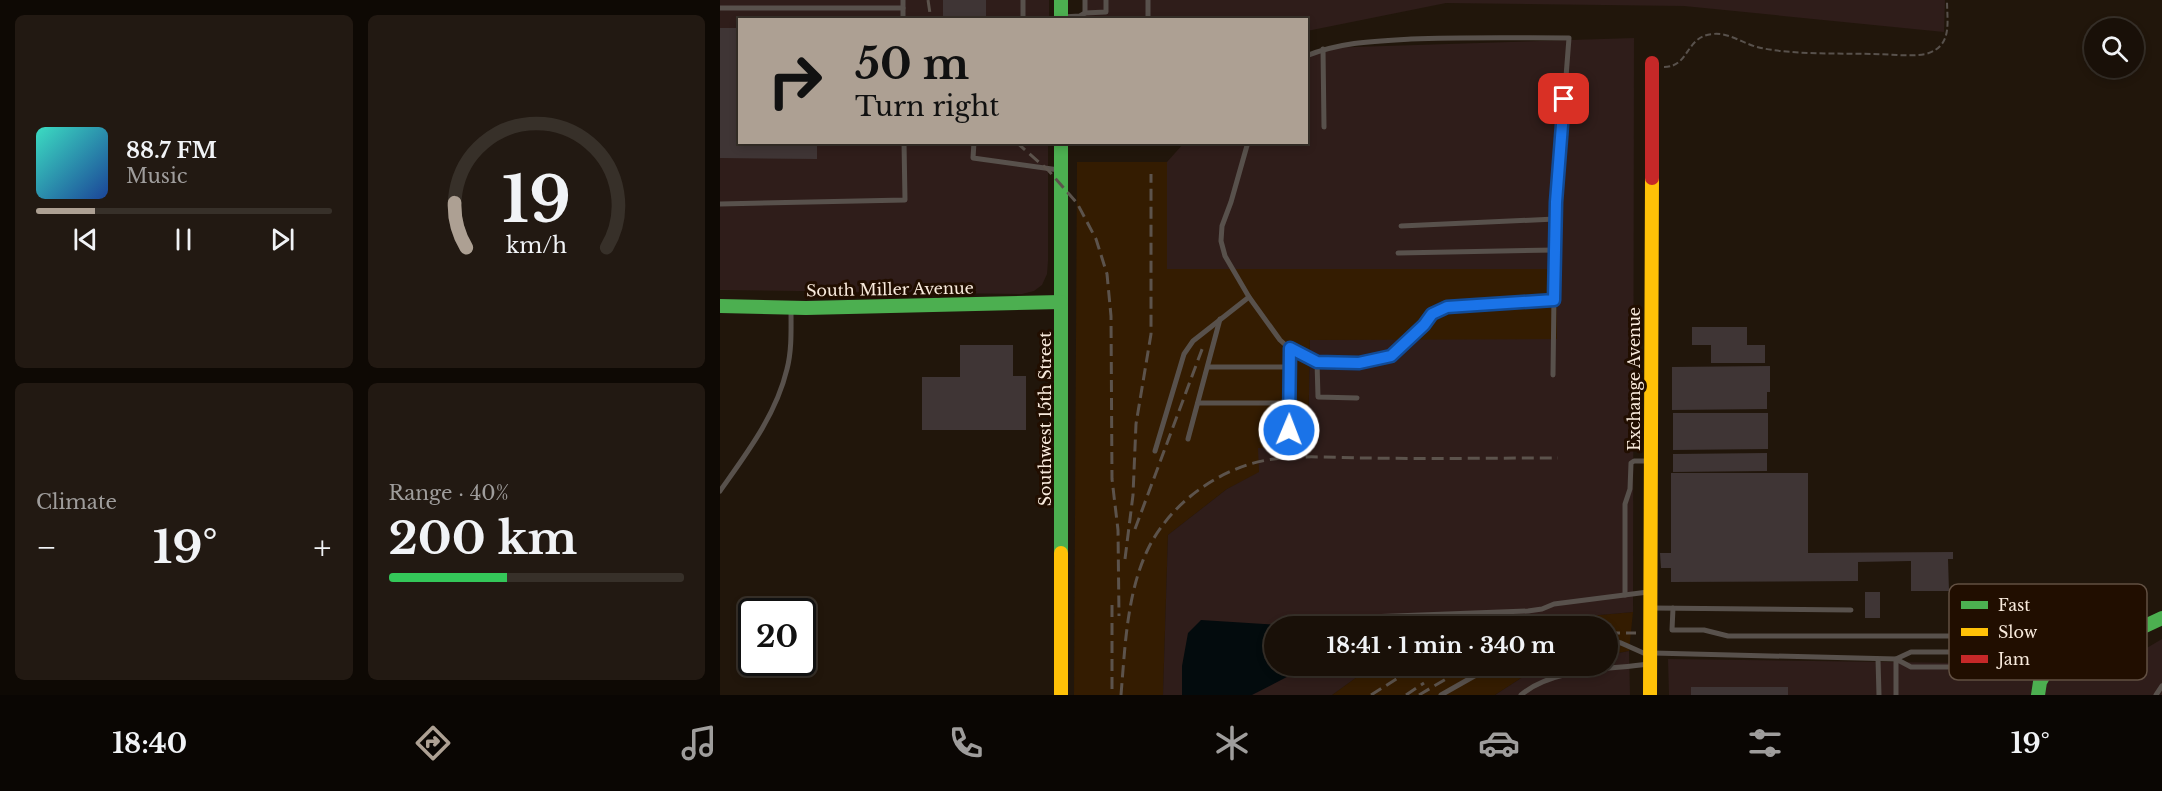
<!DOCTYPE html>
<meta charset="utf-8">
<style>
body{margin:0;font-family:"Libre Baskerville",serif;background:#221912;color:#f1f3f6;height:100vh;display:flex;flex-direction:column;font-size:22px;white-space:nowrap}
*{box-sizing:border-box;margin:0}
p{font-size:20px;color:#9f9d9c}
.icon{flex:none;width:33px;height:33px;fill:none;stroke:currentColor;stroke-width:2;stroke-linecap:round;stroke-linejoin:round}
.map{position:relative;flex:1;overflow:hidden}
.drawer{display:flex;flex-direction:column;gap:15px;padding:15px;background:#0e0904;width:720px}
.drawer>*{flex:none}
.guide{position:absolute;left:18px;top:18px;width:570px;height:126px;border-radius:0px;box-shadow:0 3px 9px #0003,0 0 0 2px #373029;background:#ada093;color:#111;overflow:hidden}
.fabs{position:absolute;left:1364px;top:18px;display:grid;gap:12px}
.fabs a{display:grid;place-items:center;width:60px;height:60px;border-radius:50%;background:#191008;box-shadow:0 3px 9px #0003,0 0 0 2px #373029;font-size:30px}
.speed{position:absolute;left:18px;top:598px;display:flex;gap:12px;font-size:30px;font-weight:700;text-align:center}
.speed>*{display:grid;place-content:center;width:78px;height:78px;border-radius:50%;background:#191008;box-shadow:0 3px 9px #0003,0 0 0 2px #373029;line-height:1}
.speed .limit{border:3px solid #111;border-radius:9px;background:#fff;color:#111}
.pin{position:absolute;display:grid;place-items:center;width:51px;height:51px;color:#fff;margin:-26px;border-radius:12px;box-shadow:0 3px 9px #0006}
.me{position:absolute;width:66px;margin:-33px;rotate:1deg;stroke-linejoin:round;filter:drop-shadow(0 0 4px #0008)}
.turn{display:flex;align-items:center;gap:21px;height:126px;padding:0 18px;font-size:27px}
.turn .icon{width:78px;height:78px;stroke-width:2.5}
.turn b{display:block;font-size:42px;line-height:51px}
.big{font-size:45px;font-weight:800;line-height:1.1}
.drawer .tile{flex:1;display:flex;flex-direction:column;justify-content:center;gap:9px;min-width:0;padding:0 21px;border-radius:9px;background:#221912}
.drawer .dial{align-items:center;gap:0}
.dial svg{height:156px;overflow:visible;fill:none;stroke:#373029;stroke-width:7;stroke-linecap:round;text-anchor:middle}
.dial text{fill:#f1f3f6;stroke:none}
.song{display:flex;align-items:center;gap:18px}
.cover{width:72px;height:72px;border-radius:9px;background:linear-gradient(135deg,hsl(170 70% 55%),hsl(220 70% 35%))}
.played{height:6px;border-radius:3px;background:linear-gradient(90deg,#ada093 20%,#373029 20%)}
.keys{display:flex;justify-content:space-around;direction:ltr}
.heat{display:flex;justify-content:space-between;align-items:center;font-size:33px;direction:ltr}
.charge{height:9px;border-radius:4px;background:linear-gradient(90deg,#34c759 40%,#373029 0)}
.drawer .tiles{flex:1;display:grid;gap:15px;grid-template-columns:repeat(2,1fr)}
.trip{position:absolute;left:544px;top:616px;width:354px;height:60px;border-radius:30px;background:#191008;box-shadow:0 3px 9px #0003,0 0 0 2px #373029;font-weight:800;line-height:60px;text-align:center}
.tab-bar{display:flex;height:96px;justify-content:space-around;align-items:center;background:#0a0603;color:#9f9d9c}
.tab-bar .icon{width:42px;height:42px}
.tab-bar .active{color:#ada093}
.tab-bar b{font-size:27px;color:#f1f3f6}
main{display:flex;flex:1;min-height:0}
.map>svg:first-child{display:block}
</style>
<main>
<section class="drawer">
<div class="tiles">
<div class="tile">
<div class="song"><i class="cover"></i><div><b>88.7 FM</b><p>Music</p></div></div>
<div class="played"></div>
<div class="keys"><svg class="icon" aria-label="previous" viewBox="0 0 24 24"><path d="M18 5L8 12l10 7zM5 5v14"/></svg><svg class="icon" aria-label="pause" viewBox="0 0 24 24"><path d="M8 5v14M16 5v14"/></svg><svg class="icon" aria-label="next" viewBox="0 0 24 24"><path d="M6 5l10 7-10 7zM19 5v14"/></svg></div>
</div>
<div class="tile dial"><svg viewBox="0 0 100 80">
<path d="M14 69A42 42 0 1 1 86 69"/>
<path d="M14 69A42 42 0 0 1 8 46" stroke="#ada093"/>
<text x="50" y="56" font-size="32" font-weight="700">19</text>
<text x="50" y="72" font-size="11">km/h</text>
</svg></div>
<div class="tile"><p>Climate</p>
<div class="heat"><a>−</a><b class="big">19°</b><a>+</a></div>
</div>
<div class="tile"><p>Range · 40%</p><b class="big">200 km</b><div class="charge"></div></div>
</div>
</section>
<div class="map">
<svg width="1442" height="695" viewBox="0 0 1442 695">
<rect width="100%" height="100%" fill="#21160b"/>
<g fill="#341c01">
<polygon points="357,162 447,162 447,269 837,269 837,340 590,340 588,448 507,489 448,535 443,695 354,695"/>
<polygon points="913,612 909,651 888,655 888,627 747,627"/>
<polygon points="652,666 836,666 812,671 775,695 612,695"/>
</g>
<g fill="#2f1d1a">
<polygon points="0,0 329,0 329,19 20,20 20,142 328,143 328,261 327,274 322,285 314,291 302,294 0,290"/>
<polygon points="363,0 1225,0 1224,32 964,6 726,3 587,31 586,20 363,19"/>
<polygon points="914,38 913,612 747,627 555,627 555,666 652,666 612,695 443,695 448,535 507,489 539,472 538,448 588,448 590,340 837,339 836,269 447,269 447,162 464,143 586,142 587,57 603,48"/>
<polygon points="1442,639 1442,695 949,695 948,659 1398,665"/>
<polygon points="909,651 910,695 775,695 812,671 836,666 888,666 888,655"/>
</g>
<polygon fill="#030b0d" points="481,620 590,627 555,627 555,666 588,666 532,695 462,695 462,666 468,633"/>
<g fill="#3f3535">
<rect x="223" y="0" width="43" height="20"/>
<polygon points="0,28 20,28 20,142 97,142 97,159 0,158"/>
<polygon points="972,327 1027,327 1027,345 1045,345 1045,363 991,363 991,345 972,345"/>
<polygon points="240,345 293,345 293,376 306,376 306,430 202,430 202,377 240,377"/>
<polygon points="1050,366 1050,392 1047,392 1047,409 952,410 952,367"/>
<polygon points="953,413 1048,413 1048,449 953,450"/>
<polygon points="1047,453 1047,471 953,472 953,454"/>
<polygon points="951,473 1088,473 1088,553 1233,552 1233,559 1228,559 1229,591 1191,591 1191,561 1138,562 1138,581 951,582 951,568 941,568 940,553 951,553"/>
<rect x="1145" y="592" width="15" height="26"/>
<rect x="971" y="687" width="97" height="8"/>
</g>
<g fill="none" stroke-linecap="round" stroke-linejoin="round">
<path stroke="#58514c" stroke-width="2" stroke-dasharray="6 3" stroke-linecap="butt" d="M944,67c26,0 21,-31 49,-33 16,-2 32,11 48,14 36,7 73,5 110,6 18,0 37,3 55,0 27,-8 21,-31 21,-54"/>
<g stroke="#58514c" stroke-width="5">
<polyline points="183,0 183,20"/>
<polyline points="428,0 428,20"/>
<polyline points="0,8 183,8"/>
<polyline points="365,13 386,12 386,0"/>
<polyline points="342,17 360,16 365,13 365,0"/>
<polyline points="303,20 303,0"/>
<polyline points="603,49 604,127"/>
<path d="M586,56c34,-14 69,-15 105,-17 53,-2 105,-1 158,-1l-14,181 -2,156"/>
<polyline points="254,142 253,158 339,170"/>
<polyline points="528,142 511,202 502,226 501,241 505,256 529,297 560,340 570,349 597,362 639,364 671,356 704,325 712,314 727,307 834,300"/>
<polyline points="0,204 185,200 184,142"/>
<polyline points="681,226 835,219"/>
<polyline points="678,253 835,250"/>
<polyline points="597,362 598,397 637,398"/>
<polyline points="488,367 570,367"/>
<polyline points="478,403 569,403"/>
<polyline points="569,430 570,349"/>
<polyline points="468,439 500,319"/>
<polyline points="435,451 464,354 473,341 529,297"/>
<path d="M0,491c27,-38 56,-76 67,-122 5,-19 4,-40 4,-60"/>
<polyline points="905,595 905,504 910,489 911,463 914,461 929,461"/>
<polyline points="932,608 1131,610"/>
<polyline points="953,608 952,630 984,630 1008,636 1374,636 1381,638 1385,643"/>
<polyline points="648,617 808,611 822,609 834,604 928,592"/>
<polyline points="888,640 901,643 928,655"/>
<path d="M933,653l243,6 15,-7h72l9,7v8c15,0 40,-5 52,5"/>
<polyline points="1158,659 1159,695"/>
<polyline points="721,695 772,666"/>
<path d="M801,695c31,-27 87,-25 127,-31"/>
<polyline points="1176,695 1176,659 1191,667 1272,667"/>
<polyline points="1436,695 1442,686"/>
</g>
<g stroke="#4caf50" stroke-width="14">
<polyline points="341,0 341,20"/>
<polyline points="341,142 341,553"/>
<polyline points="0,306 86,308 341,302"/>
<polyline points="1318,695 1320,682 1325,673 1332,667 1363,655 1442,618"/>
</g>
<g stroke="#ffc107" stroke-width="14">
<polyline points="341,553 341,695"/>
<polyline points="930,695 932,178"/>
</g>
<polyline stroke="#c62828" stroke-width="14" points="932,178 932,63"/>
<g stroke="#5c534c" stroke-width="3" stroke-dasharray="12 6" stroke-linecap="butt">
<polyline points="208,0 211,20"/>
<polyline points="296,142 328,170 357,203 376,239 387,274 391,316 392,479 398,530 399,616"/>
<polyline points="415,529 484,344"/>
<polyline points="405,559 413,495 416,424 431,334 431,174"/>
<polyline points="392,605 392,695"/>
<polyline points="888,633 916,633"/>
<path d="M401,695c4,-48 6,-103 27,-146 20,-41 60,-72 102,-85 37,-11 80,-6 118,-6 63,1 127,0 190,0"/>
<polyline points="651,695 697,666"/>
<polyline points="686,695 704,683"/>
<polyline points="699,695 748,666"/>
</g>
</g>
<g fill="none" stroke-linecap="round" stroke-linejoin="round">
<g stroke="#114b97" stroke-width="15">
<polyline id="route" points="569,430 570,348 597,362 639,363 671,356 704,325 712,314 727,307 834,300 836,202 844,99"/>
</g>
<use href="#route" stroke="#1a73e8" stroke-width="10"/>
</g>
<g text-anchor="middle" stroke-width="6" stroke-linejoin="round" paint-order="stroke">
<g font-size="16" fill="#f8eadc" stroke="#210e00">
<text transform="translate(170 289) rotate(-1)" y="6">South Miller Avenue</text>
<text transform="translate(914 379) rotate(-90)" y="6">Exchange Avenue</text>
<text transform="translate(325 419) rotate(-90)" y="6">Southwest 15th Street</text>
</g>
</g>
<rect x="1229" y="584" width="198" height="96" rx="9" fill="#210e00" stroke="#625042" stroke-width="1.5"/>
<rect x="1241" y="601" width="27" height="8" fill="#4caf50"/>
<rect x="1241" y="628" width="27" height="8" fill="#ffc107"/>
<rect x="1241" y="655" width="27" height="8" fill="#c62828"/>
<g font-size="16" fill="#f8eadc">
<text x="1278" y="611">Fast</text>
<text x="1278" y="638">Slow</text>
<text x="1278" y="665">Jam</text>
</g>
</svg>
<div class="fabs">
<a><svg class="icon" aria-label="search" viewBox="0 0 24 24"><circle cx="10" cy="10" r="6"/><path d="M15 15l6 6"/></svg></a>
</div>
<div class="speed"><div class="limit">20</div></div>
<div class="pin" style="left:844px;top:99px;background:#d93025"><svg class="icon" aria-label="arrive" viewBox="0 0 24 24"><path d="M6 21V4h12l-3 4 3 4H6"/></svg></div>
<svg class="me" style="left:569px;top:430px" viewBox="-20 -20 40 40"><circle r="17" fill="#1a73e8" stroke="#fff" stroke-width="3"/><path d="M0-11L8 9 0 5-8 9z" fill="#fff"/></svg>
<div class="trip">18:41 · 1 min · 340 m</div>
<div class="guide">
<div class="turn"><svg class="icon" aria-label="right" viewBox="0 0 24 24"><path d="M7 20v-9h11M14 6l5 5-5 5"/></svg><div><b>50 m</b>Turn right</div></div>
</div>
</div>
</main>
<nav class="tab-bar">
<b>18:40</b>
<svg class="icon active" aria-label="directions" viewBox="0 0 24 24"><path d="M12 3l9 9-9 9-9-9zM9 14v-3h6M13 9l2 2-2 2"/></svg>
<svg class="icon" aria-label="music" viewBox="0 0 24 24"><path d="M9 18V5l10-2v13"/><circle cx="6" cy="18" r="3"/><circle cx="16" cy="16" r="3"/></svg>
<svg class="icon" aria-label="phone" viewBox="0 0 24 24"><path d="M5 4h4l2 5-3 2q2 4 5 5l2-3 5 2v4C11 20 4 13 5 4z"/></svg>
<svg class="icon" aria-label="climate" viewBox="0 0 24 24"><path d="M12 3v18M4 7l16 10M4 17L20 7"/></svg>
<svg class="icon" aria-label="car" viewBox="0 0 24 24"><path d="M5 17H2v-5l4-1 3-4h7l3 4 3 1v5h-3M9 17h6M6 11h13"/><circle cx="7" cy="17" r="2"/><circle cx="17" cy="17" r="2"/></svg>
<svg class="icon" aria-label="filters" viewBox="0 0 24 24"><path d="M4 7h16M4 17h16"/><circle cx="9" cy="7" r="2"/><circle cx="15" cy="17" r="2"/></svg>
<b>19°</b>
</nav>
